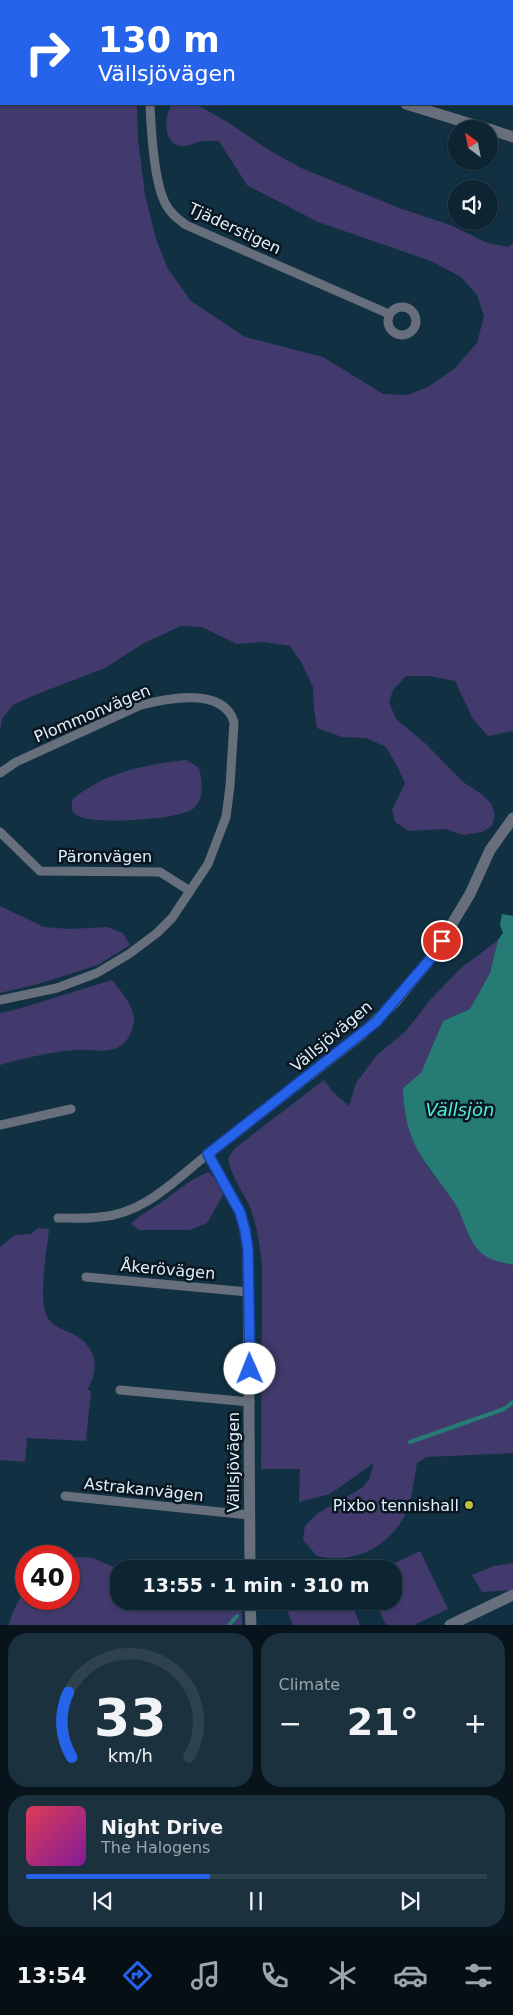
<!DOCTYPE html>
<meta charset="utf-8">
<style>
body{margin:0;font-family:"DejaVu Sans",sans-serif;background:#1b313e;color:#f1f3f6;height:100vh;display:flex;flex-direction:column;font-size:19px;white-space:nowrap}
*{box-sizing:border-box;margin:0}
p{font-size:16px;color:#9aa5ac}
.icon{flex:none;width:28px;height:28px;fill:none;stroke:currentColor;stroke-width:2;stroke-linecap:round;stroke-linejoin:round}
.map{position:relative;height:1625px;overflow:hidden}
.sheet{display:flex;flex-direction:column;gap:8px;padding:8px;background:#07141c;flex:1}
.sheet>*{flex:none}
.hud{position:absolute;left:0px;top:0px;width:514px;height:105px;box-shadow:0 1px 4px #0004,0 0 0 1px #2d424d;background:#2563eb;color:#fff;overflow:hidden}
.needle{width:32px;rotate:328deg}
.controls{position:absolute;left:448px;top:120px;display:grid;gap:10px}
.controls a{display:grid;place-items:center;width:50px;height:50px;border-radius:50%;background:#0d2532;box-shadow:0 1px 4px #0004,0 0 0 1px #2d424d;font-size:25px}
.speed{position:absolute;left:15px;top:1545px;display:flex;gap:10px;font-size:25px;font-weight:700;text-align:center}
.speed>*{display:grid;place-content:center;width:65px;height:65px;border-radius:50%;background:#0d2532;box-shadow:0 1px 4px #0004,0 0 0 1px #2d424d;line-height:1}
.speed .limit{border:8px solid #d22;background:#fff;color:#111}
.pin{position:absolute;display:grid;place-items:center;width:42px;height:42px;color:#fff;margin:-21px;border:2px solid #fff;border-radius:50%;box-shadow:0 1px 5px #0007}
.me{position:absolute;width:55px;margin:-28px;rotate:359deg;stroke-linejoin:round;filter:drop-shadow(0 0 4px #0008)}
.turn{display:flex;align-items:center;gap:18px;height:105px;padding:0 15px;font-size:22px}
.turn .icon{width:65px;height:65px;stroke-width:2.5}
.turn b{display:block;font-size:35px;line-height:42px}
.big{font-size:38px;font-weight:700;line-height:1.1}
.sheet .widget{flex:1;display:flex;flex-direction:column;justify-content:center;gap:8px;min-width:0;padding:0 18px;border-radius:20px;background:#1b313e}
.sheet .dial{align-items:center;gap:0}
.dial svg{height:130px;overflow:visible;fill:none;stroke:#2d424d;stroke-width:7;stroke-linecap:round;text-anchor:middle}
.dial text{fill:#f1f3f6;stroke:none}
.song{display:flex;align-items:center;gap:15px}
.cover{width:60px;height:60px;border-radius:8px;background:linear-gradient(135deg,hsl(350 70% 55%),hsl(290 70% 35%))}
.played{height:5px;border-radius:2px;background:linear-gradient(90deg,#2563eb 40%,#2d424d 40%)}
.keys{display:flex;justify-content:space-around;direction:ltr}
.heat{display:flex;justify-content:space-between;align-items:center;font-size:28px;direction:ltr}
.sheet .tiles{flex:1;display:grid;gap:8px;grid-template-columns:1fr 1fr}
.widget:last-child{grid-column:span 2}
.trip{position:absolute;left:110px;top:1560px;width:292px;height:50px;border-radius:20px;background:#0d2532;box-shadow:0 1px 4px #0004,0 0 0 1px #2d424d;font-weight:700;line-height:50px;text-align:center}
.dock{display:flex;height:80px;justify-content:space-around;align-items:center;background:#050f14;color:#9aa5ac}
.dock .icon{width:35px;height:35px}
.dock .current{color:#2563eb}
.dock b{font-size:22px;color:#f1f3f6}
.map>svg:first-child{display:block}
</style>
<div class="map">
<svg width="513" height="1625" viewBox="0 0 513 1625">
<rect width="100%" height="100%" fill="#113143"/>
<g fill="#423a6c">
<path d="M0,0l20,1h-19v103h136l1,35 7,56 11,44 12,30 23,32 54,36 78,20 60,37 24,1 21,-8 26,-18 23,-26 7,-27 -7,-21 -16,-18 -30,-16 -113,-39 -71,-37 -28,-44c-5,0 -11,0 -16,0 -6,1 -14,5 -20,5 -21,-1 -19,-29 -11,-42h24l33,19 40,27 32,18 98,40 54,18 34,17 21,4 5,-4v488l-25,5 -15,-17 -18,-38 -27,-5h-22l-13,14 -4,12 7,17 30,25 37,38 17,11 11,10 4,11 -3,12 -10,6 -18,3 -19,-6 -36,2 -14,-9 -3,-12 13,-27 -8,-17 -11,-19 -20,-9 -24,-1 -25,-9 -3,-20 -1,-21 -12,-25 -11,-16 -26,-4 -27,2 -35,-17 -21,-1 -37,17 -39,25 -73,28 -19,9 -11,14 -2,13z"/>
<path d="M186,760l13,8c3,12 6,29 -5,40 -13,12 -96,16 -114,9 -3,-1 -6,-4 -8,-7v-10c33,-28 71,-35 114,-40z"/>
<polygon points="0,906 44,927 70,929 107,927 123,933 130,945 98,965 38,984 0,993"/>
<path d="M498,940l-8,33 -20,36 -27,12 -22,53 -18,14 1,19 8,31 15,28 22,28 38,63 26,8v188l-87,4 -9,6c-3,14 -4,29 -8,42 -9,29 -38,52 -69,53 -8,1 -16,-1 -23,-2l-14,-16 2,-14 13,-13 44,-25 7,-9 5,-16 -44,31 -31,8 1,-33h-39l1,-206c-3,-20 -5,-40 -13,-58 -8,-17 -18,-29 -21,-47l7,-10 89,-68 8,11 17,15 7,-23 21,-28 29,-24 25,-32 29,-30z"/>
<path d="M112,980c8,10 19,23 22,36 1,12 -6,27 -17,32 -12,5 -29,1 -42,2 -25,2 -51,8 -75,15v-52l18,-4z"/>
<path d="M209,1172l8,10 7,11 -17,30 -17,7h-51l-8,-6c8,-9 18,-13 28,-20 16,-11 32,-26 50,-32z"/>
<path d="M38,1228l11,1c-2,22 -11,68 -2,87 4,10 15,13 24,17 25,12 30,34 16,57l4,1 -5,50 -59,-3 -2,24 -25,-2v-213l15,-12 16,-1z"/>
<polygon points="420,1551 448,1609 414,1625 386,1625 375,1601 394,1601 394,1569 383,1569"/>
<polygon points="74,1557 93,1558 114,1567 144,1569 119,1569 119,1601 241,1601 242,1625 9,1625 12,1614 26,1586 26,1599 69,1599 69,1558"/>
<polygon points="513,1563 513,1590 482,1592 472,1575 494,1566"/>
<polygon points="297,1601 351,1601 360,1625 293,1625 285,1606"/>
</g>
<path fill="#267c74" d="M502,914l11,2v349c-8,-2 -19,-4 -26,-8 -17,-10 -21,-32 -29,-48 -14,-25 -36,-45 -46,-71 -6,-16 -9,-33 -9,-50l18,-15 22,-52 27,-12 20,-36 8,-33 5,-7 -3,-8z"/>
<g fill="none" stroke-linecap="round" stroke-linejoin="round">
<g stroke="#267c74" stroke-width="4">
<polyline points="410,1442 504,1409 513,1402"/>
<polyline points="229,1625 237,1616"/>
</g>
<g stroke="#686f7c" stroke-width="9">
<polyline points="165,1 165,0"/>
<path d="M150,104c1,25 4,77 15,99 5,10 12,15 21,22l203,89"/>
<circle cx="402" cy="321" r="14"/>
<path d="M0,773l16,-11 125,-57c27,-7 82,-18 93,17l-4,64 -4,31 -18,47 -36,54 -15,15 -28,21 -32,19 -40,15 -57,12"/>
<polyline points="0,832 40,871 160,872 190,891"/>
<polyline points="0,1125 71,1109"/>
<path d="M58,1218c14,0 28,1 42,-1 44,-3 75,-37 108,-63"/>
<polyline points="86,1277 248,1292"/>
<polyline points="120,1390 250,1402"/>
<polyline points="65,1496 249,1515"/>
</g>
<g stroke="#686f7c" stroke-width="11">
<polyline points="188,0 191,1"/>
<polyline points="406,104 487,129"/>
<polyline points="489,129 513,137"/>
<polyline points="250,1569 248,1250 245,1230 240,1212 208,1154 361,1035 395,1002 432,957 470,894 490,850 513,818"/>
<polyline points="250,1601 251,1625"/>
<polyline points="450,1625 513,1595"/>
</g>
</g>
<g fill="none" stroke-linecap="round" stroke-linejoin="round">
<g stroke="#184099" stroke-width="12">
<polyline id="route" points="250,1369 248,1250 245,1230 240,1212 208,1154 376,1022 432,957 442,941"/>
</g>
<use href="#route" stroke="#2563eb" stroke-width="9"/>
</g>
<circle fill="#bebf42" stroke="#0a1720" stroke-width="2" cx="469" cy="1505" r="5"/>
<g text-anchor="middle" stroke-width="5" stroke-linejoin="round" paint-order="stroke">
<g font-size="16" fill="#def0fc" stroke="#0a1720">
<text transform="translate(235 228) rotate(25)" y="6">Tjäderstigen</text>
<text transform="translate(92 713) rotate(-23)" y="6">Plommonvägen</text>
<text x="105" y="862">Päronvägen</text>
<text transform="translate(331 1036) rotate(-40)" y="6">Vällsjövägen</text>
<text transform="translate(168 1269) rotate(5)" y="6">Åkerövägen</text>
<text transform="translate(233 1462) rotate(-90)" y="6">Vällsjövägen</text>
<text transform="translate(144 1489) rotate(6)" y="6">Astrakanvägen</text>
</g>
<g font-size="16" fill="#def0fc" stroke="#0a1720" text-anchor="end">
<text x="459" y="1511">Pixbo tennishall</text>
</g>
<g font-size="18" font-style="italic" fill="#52efe1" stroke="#0a1720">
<text x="460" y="1116">Vällsjön</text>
</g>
</g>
</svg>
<div class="controls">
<a><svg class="needle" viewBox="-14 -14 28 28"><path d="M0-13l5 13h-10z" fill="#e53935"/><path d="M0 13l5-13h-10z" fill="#9aa5ac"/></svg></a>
<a><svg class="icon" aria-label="sound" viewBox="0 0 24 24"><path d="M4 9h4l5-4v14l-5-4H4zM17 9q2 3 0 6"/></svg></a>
</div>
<div class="speed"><div class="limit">40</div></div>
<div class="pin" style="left:442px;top:941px;background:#d93025"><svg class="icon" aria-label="arrive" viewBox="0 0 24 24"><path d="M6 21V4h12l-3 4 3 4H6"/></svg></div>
<svg class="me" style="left:250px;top:1369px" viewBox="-20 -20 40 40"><circle r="19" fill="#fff"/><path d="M0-13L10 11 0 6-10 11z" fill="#2563eb"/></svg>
<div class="trip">13:55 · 1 min · 310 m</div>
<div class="hud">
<div class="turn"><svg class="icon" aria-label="right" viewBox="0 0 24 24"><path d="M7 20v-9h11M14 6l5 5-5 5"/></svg><div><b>130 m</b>Vällsjövägen</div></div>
</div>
</div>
<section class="sheet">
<div class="tiles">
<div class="widget dial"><svg viewBox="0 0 100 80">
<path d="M14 69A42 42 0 1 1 86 69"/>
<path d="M14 69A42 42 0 0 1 12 29" stroke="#2563eb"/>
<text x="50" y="56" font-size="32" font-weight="700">33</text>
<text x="50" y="72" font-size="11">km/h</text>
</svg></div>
<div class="widget"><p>Climate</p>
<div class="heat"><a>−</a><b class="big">21°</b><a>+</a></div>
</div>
<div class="widget">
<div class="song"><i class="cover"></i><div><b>Night Drive</b><p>The Halogens</p></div></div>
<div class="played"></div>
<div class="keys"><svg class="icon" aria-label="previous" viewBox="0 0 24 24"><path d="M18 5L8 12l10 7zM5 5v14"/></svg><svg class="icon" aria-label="pause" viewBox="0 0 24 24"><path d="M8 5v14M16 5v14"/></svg><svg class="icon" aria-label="next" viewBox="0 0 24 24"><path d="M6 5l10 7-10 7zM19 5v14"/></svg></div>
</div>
</div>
</section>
<nav class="dock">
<b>13:54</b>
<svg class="icon current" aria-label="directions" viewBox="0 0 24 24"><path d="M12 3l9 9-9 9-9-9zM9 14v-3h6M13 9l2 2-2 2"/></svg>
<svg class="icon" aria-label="music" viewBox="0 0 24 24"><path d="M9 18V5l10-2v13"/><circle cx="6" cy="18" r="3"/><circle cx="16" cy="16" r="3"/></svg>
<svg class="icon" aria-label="phone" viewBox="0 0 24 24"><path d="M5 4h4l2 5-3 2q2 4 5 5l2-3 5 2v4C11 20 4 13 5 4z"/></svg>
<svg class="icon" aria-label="climate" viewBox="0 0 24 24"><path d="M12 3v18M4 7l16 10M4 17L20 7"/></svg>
<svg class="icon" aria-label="car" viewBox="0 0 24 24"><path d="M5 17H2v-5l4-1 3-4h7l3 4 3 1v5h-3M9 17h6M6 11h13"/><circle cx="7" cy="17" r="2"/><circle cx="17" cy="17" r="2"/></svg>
<svg class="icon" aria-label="filters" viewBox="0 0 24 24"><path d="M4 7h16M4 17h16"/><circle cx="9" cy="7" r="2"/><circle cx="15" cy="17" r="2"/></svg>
</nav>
